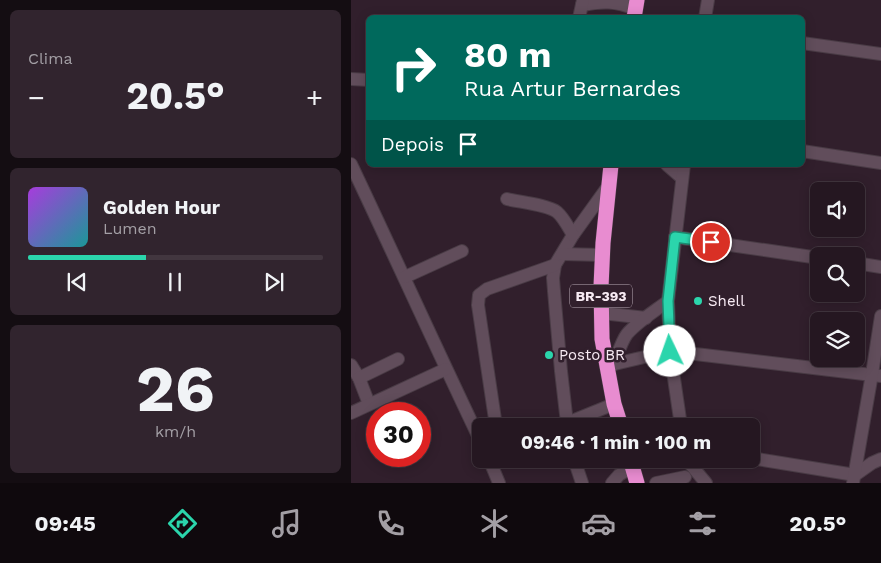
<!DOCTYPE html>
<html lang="pt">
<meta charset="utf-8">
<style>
body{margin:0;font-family:"Work Sans",sans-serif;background:#31242e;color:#f1f3f6;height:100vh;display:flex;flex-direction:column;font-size:19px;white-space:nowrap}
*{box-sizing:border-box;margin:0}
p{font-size:16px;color:#a39fa5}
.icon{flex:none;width:28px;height:28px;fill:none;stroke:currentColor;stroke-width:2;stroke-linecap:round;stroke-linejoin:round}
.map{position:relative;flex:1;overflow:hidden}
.sheet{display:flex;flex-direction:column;gap:10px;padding:10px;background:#140d12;width:351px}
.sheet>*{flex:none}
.guide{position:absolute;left:15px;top:15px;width:439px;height:152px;border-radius:8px;box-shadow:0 2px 12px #0003,0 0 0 1px #42363f;background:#00695c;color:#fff;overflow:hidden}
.buttons{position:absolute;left:459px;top:182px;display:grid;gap:10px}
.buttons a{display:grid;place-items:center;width:55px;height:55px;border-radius:8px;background:#251721;box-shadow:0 2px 12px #0003,0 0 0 1px #42363f;font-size:25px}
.speed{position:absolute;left:15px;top:402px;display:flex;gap:10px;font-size:25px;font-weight:700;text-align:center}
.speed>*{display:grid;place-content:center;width:65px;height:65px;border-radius:50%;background:#251721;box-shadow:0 2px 12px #0003,0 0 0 1px #42363f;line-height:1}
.speed .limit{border:8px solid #d22;background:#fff;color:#111}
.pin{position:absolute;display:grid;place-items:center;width:42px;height:42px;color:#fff;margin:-21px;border:2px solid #fff;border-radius:50%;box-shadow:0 1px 5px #0007}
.me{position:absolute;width:55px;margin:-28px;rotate:357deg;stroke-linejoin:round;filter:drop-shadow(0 0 4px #0008)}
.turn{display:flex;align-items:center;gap:18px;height:105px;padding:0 15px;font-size:22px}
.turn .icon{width:65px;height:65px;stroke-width:2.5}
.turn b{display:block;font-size:35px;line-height:42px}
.then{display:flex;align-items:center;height:48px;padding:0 15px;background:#0003;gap:10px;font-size:19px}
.big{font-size:38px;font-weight:700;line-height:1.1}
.sheet .widget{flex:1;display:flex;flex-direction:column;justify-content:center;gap:8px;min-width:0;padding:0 18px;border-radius:8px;background:#31242e}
.sheet .dial{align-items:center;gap:0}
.dial b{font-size:65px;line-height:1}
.song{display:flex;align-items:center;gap:15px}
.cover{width:60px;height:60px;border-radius:8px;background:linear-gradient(135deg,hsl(280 70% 55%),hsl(180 70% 35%))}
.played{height:5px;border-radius:2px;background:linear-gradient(90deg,#2bd5ac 40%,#42363f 40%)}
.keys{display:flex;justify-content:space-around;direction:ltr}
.heat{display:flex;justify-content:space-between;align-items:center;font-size:28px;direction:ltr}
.trip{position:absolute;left:121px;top:418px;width:288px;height:50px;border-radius:8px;background:#251721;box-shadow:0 2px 12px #0003,0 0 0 1px #42363f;font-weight:700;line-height:50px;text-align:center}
.tabs{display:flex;height:80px;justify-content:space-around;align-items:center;background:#0f090d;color:#a39fa5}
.tabs .icon{width:35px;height:35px}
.tabs .on{color:#2bd5ac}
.tabs b{font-size:22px;color:#f1f3f6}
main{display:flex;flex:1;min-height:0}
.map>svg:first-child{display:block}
</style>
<main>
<section class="sheet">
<div class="widget"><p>Clima</p>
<div class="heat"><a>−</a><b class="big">20.5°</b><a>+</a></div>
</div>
<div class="widget">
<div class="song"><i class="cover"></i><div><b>Golden Hour</b><p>Lumen</p></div></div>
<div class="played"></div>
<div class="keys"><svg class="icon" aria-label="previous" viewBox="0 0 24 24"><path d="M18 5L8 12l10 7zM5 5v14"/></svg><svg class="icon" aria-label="pause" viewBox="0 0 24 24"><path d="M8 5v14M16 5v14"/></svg><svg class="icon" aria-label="next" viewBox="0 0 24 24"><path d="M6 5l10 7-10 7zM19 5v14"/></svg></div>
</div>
<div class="widget dial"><b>26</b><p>km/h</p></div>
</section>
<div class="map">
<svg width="530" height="483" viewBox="0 0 530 483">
<rect width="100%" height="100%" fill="#311f2c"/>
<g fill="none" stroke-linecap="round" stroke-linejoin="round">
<g stroke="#493b45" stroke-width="14">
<g id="minor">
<path d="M231,5c21,-4 33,-4 54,4"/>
<polyline points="228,18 232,0"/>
<polyline points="354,18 357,0"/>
<polyline points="451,43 530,54"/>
<polyline points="0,79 18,80"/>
<polyline points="451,151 530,163"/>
<path d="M0,164c44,93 86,186 130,278"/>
<polyline points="316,165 331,178"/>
<polyline points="258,185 222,235 204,265 202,278 203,291 210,371 216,423 263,404"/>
<path d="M156,199c12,3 41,6 50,13 7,6 11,15 16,23"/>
<polyline points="324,237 468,258"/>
<polyline points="211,254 252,255"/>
<polyline points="505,263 530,267"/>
<polyline points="54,277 111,251"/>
<polyline points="251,313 295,318"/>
<path d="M263,364c4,-10 7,-22 13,-30 10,-12 28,-23 41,-33"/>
<polyline points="0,365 8,378 18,404"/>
<polyline points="255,366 319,351 530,376"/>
<polyline points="8,378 47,359"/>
<polyline points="0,413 95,369"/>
<polyline points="145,426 127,305 128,295 136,289 204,265"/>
<polyline points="330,426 319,351 317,301 333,165"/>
<polyline points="400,458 504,475 521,463 530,459"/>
<polyline points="138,459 148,483"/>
<polyline points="223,459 231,483"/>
<polyline points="335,459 355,483"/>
<polyline points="261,483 268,475 281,467"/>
<polyline points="305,483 334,477"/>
<polyline points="502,483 521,374 530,316"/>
</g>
</g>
<g stroke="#493b45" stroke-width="16">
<g id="highway">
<polyline points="283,18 286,0"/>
<polyline points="260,165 252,243 250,287 251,339 263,404 270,426"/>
<polyline points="279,459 286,483"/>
</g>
</g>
<use href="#minor" stroke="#614d5b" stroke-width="12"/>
<use href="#highway" stroke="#e88cd0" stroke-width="15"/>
</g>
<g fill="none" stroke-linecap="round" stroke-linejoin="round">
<g stroke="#1c8a70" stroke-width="12">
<polyline id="route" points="319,351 317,301 324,237 360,242"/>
</g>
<use href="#route" stroke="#2bd5ac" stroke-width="9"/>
</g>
<g fill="#2bd5ac" stroke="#311f2c" stroke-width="2">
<circle cx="347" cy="301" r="5"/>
<circle cx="198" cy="355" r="5"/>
</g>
<g text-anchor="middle" stroke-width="5" stroke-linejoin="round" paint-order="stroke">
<rect fill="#311f2c" stroke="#bcaeb8" stroke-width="1" x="219" y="284.5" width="62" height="23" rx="4"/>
<g font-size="14" font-weight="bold" fill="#f8ebf4">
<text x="250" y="301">BR-393</text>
</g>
<g font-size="15" fill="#f8ebf4" stroke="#311f2c" text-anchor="start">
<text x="357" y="306">Shell</text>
<text x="208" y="360">Posto BR</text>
</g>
</g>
</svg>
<div class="buttons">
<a><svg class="icon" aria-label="sound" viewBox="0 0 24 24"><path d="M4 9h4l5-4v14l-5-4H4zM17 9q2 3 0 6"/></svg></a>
<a><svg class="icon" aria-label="search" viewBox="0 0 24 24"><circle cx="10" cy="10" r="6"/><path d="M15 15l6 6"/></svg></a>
<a><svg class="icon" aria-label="layers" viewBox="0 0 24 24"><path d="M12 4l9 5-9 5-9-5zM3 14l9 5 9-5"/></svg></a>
</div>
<div class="speed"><div class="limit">30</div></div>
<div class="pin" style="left:360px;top:242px;background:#d93025"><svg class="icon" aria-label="arrive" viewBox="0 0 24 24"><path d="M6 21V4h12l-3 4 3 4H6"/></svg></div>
<svg class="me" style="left:319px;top:351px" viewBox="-20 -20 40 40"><circle r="19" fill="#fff"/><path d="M0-13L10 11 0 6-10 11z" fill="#2bd5ac"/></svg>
<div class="trip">09:46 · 1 min · 100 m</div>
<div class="guide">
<div class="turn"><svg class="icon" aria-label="right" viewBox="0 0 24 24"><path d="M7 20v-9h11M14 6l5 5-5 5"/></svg><div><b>80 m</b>Rua Artur Bernardes</div></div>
<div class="then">Depois<svg class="icon" aria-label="arrive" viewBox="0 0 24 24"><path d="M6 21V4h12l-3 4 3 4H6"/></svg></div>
</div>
</div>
</main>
<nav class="tabs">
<b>09:45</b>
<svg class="icon on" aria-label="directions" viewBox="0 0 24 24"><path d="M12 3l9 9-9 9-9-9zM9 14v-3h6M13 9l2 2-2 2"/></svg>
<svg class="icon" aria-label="music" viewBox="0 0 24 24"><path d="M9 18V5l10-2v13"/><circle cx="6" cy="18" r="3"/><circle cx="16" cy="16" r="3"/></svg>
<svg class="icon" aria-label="phone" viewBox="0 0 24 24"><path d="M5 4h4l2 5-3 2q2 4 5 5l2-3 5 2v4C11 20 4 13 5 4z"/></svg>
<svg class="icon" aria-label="climate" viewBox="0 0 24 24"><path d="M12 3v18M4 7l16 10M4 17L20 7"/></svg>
<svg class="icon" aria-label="car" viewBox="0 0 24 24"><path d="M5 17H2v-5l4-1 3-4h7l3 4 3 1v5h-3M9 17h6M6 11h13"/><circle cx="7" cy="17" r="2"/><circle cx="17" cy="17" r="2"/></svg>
<svg class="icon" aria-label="filters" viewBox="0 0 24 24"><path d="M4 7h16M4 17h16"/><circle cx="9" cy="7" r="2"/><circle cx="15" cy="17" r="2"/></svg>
<b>20.5°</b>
</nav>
